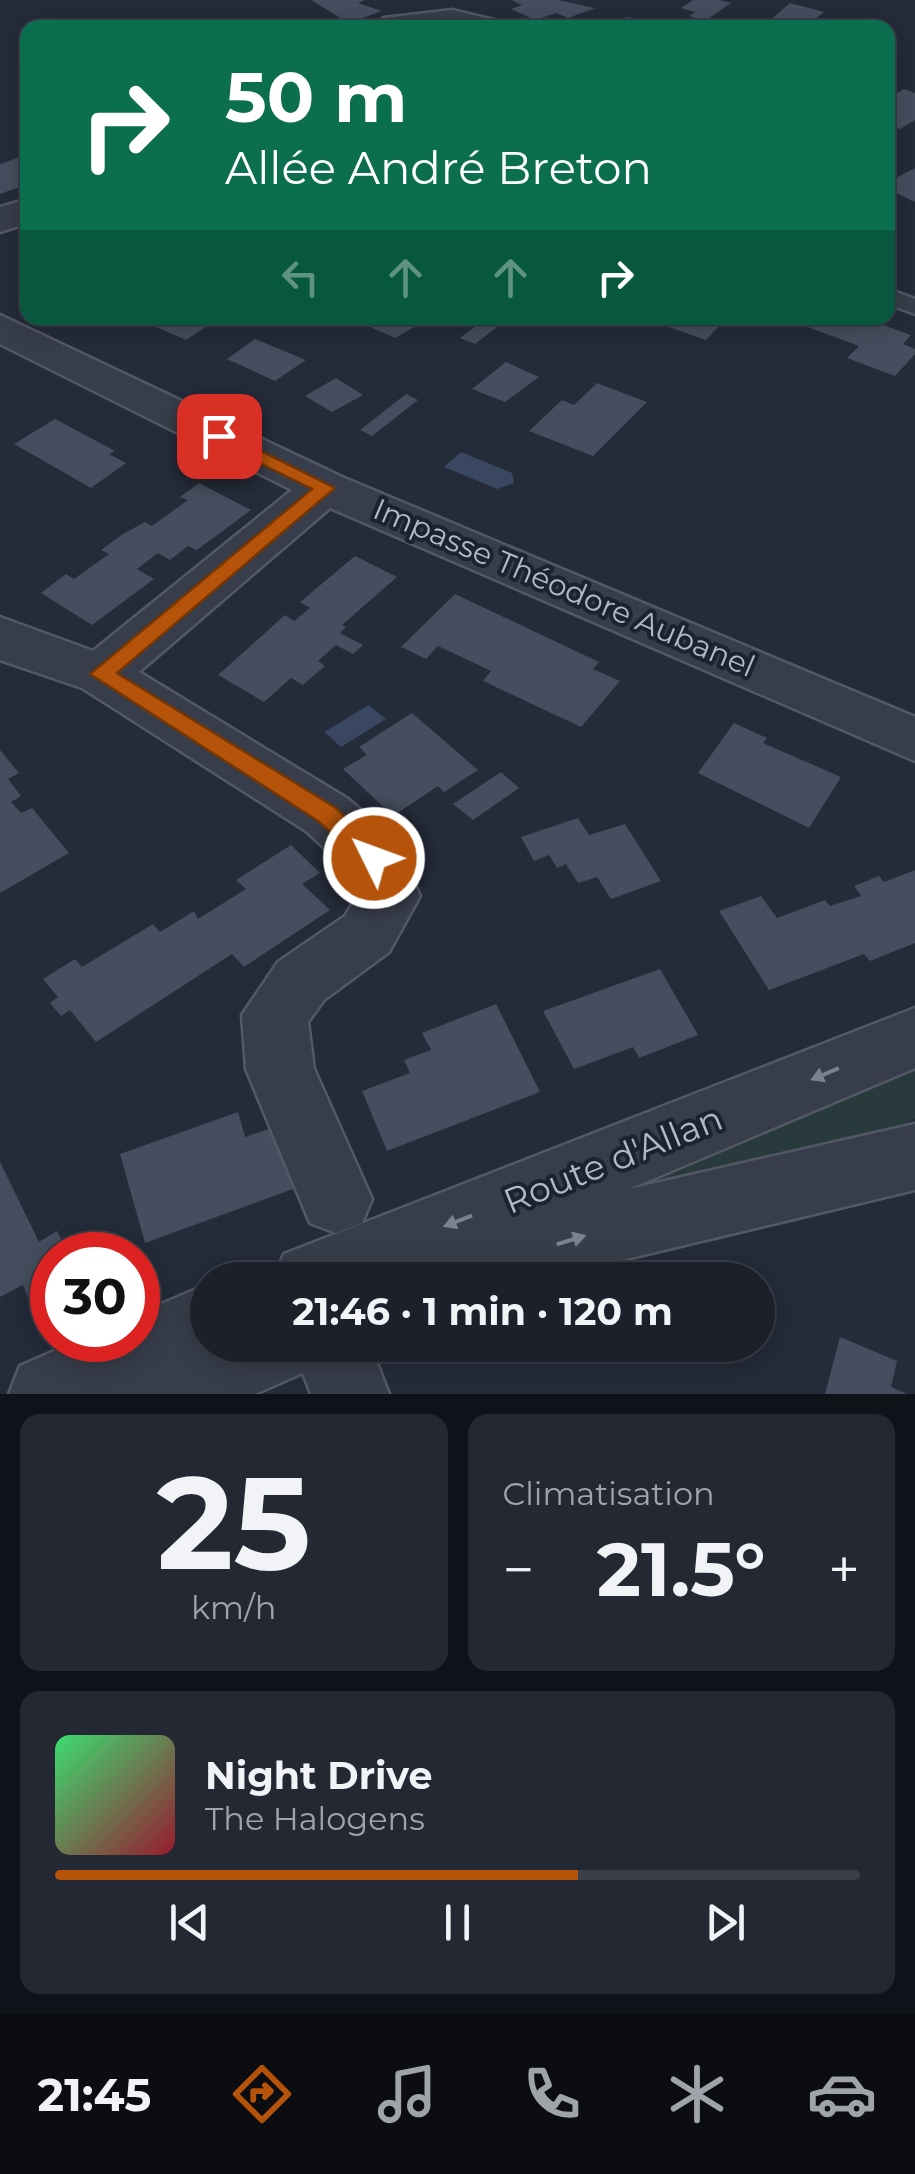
<!DOCTYPE html>
<html lang="fr">
<meta charset="utf-8">
<style>
body{margin:0;font-family:Montserrat,sans-serif;background:#242833;color:#f1f3f6;height:100vh;display:flex;flex-direction:column;font-size:38px;white-space:nowrap}
*{box-sizing:border-box;margin:0}
p{font-size:32px;color:#a0a3a9}
.icon{flex:none;width:55px;height:55px;fill:none;stroke:currentColor;stroke-width:2;stroke-linecap:round;stroke-linejoin:round}
.map{position:relative;height:1394px;overflow:hidden}
.details{display:flex;flex-direction:column;gap:20px;padding:20px;background:#0f1218;flex:1}
.details>*{flex:none}
.guide{position:absolute;left:20px;top:20px;width:875px;height:305px;border-radius:20px;box-shadow:0 5px 25px #0003,0 0 0 2px #393e47;background:#0b6e4f;color:#fff;overflow:hidden}
.speed{position:absolute;left:30px;top:1232px;display:flex;gap:20px;font-size:50px;font-weight:700;text-align:center}
.speed>*{display:grid;place-content:center;width:130px;height:130px;border-radius:50%;background:#1b202b;box-shadow:0 5px 25px #0003,0 0 0 2px #393e47;line-height:1}
.speed .limit{border:15px solid #d22;background:#fff;color:#111}
.pin{position:absolute;display:grid;place-items:center;width:85px;height:85px;color:#fff;margin:-42px;border-radius:20px;box-shadow:0 5px 15px #0006}
.me{position:absolute;width:110px;margin:-55px;rotate:312deg;stroke-linejoin:round;filter:drop-shadow(0 0 8px #0008)}
.turn{display:flex;align-items:center;gap:35px;height:210px;padding:0 40px;font-size:45px}
.turn .icon{width:130px;height:130px;stroke-width:2.5}
.turn b{display:block;font-size:70px;line-height:85px}
.lanes{display:flex;align-items:center;height:95px;padding:0 40px;background:#0003;justify-content:center;gap:50px;direction:ltr}
.lanes .off{opacity:.35}
.big{font-size:75px;font-weight:700;line-height:1.1}
.details .tile{flex:1;display:flex;flex-direction:column;justify-content:center;gap:15px;min-width:0;padding:0 35px;border-radius:20px;background:#242833}
.details .dial{align-items:center;gap:0}
.dial b{font-size:130px;line-height:1}
.song{display:flex;align-items:center;gap:30px}
.cover{width:120px;height:120px;border-radius:15px;background:linear-gradient(135deg,hsl(140 70% 55%),hsl(350 70% 35%))}
.played{height:10px;border-radius:5px;background:linear-gradient(90deg,#b45309 65%,#393e47 65%)}
.keys{display:flex;justify-content:space-around;direction:ltr}
.heat{display:flex;justify-content:space-between;align-items:center;font-size:55px;direction:ltr}
.details .tiles{flex:1;display:grid;gap:20px;grid-template-columns:1fr 1fr}
.tile:last-child{grid-column:span 2}
.trip{position:absolute;left:190px;top:1262px;width:585px;height:100px;border-radius:50px;background:#1b202b;box-shadow:0 5px 25px #0003,0 0 0 2px #393e47;font-weight:700;line-height:100px;text-align:center}
.menu{display:flex;height:160px;justify-content:space-around;align-items:center;background:#0b0d11;color:#a0a3a9}
.menu .icon{width:70px;height:70px}
.menu .on{color:#b45309}
.menu b{font-size:45px;color:#f1f3f6}
.map>svg:first-child{display:block}
</style>
<div class="map">
<svg width="915" height="1394" viewBox="0 0 915 1394">
<rect width="100%" height="100%" fill="#242b39"/>
<polygon fill="#293a3d" points="915,1052 915,1118 903,1125 797,1157 604,1201"/>
<g fill="#3a4761">
<polygon points="461,452 512,473 514,483 497,489 444,467"/>
<polygon points="369,705 386,719 341,747 324,732"/>
</g>
<g fill="#454e5e">
<polygon points="311,0 365,0 358,3 382,11 349,23"/>
<polygon points="512,0 558,0 595,8 568,18 556,13 535,20 511,9 522,5"/>
<polygon points="693,0 719,0 731,3 705,21 689,16 695,12 681,8"/>
<polygon points="790,3 824,12 804,28 761,28"/>
<polygon points="626,17 653,21 670,28 611,28"/>
<polygon points="904,89 915,93 915,120 900,129 888,125 888,99"/>
<polygon points="28,154 28,184 0,194 0,164"/>
<polygon points="915,168 915,202 888,189 888,182"/>
<polygon points="144,318 207,318 215,321 186,340 140,320"/>
<polygon points="366,318 411,318 423,322 395,338 359,322"/>
<polygon points="486,318 509,318 475,344 460,338"/>
<polygon points="643,318 727,318 706,340"/>
<polygon points="814,318 883,318 878,323 911,335 903,344 915,349 915,354 895,376 847,358 859,346 805,326"/>
<polygon points="255,339 306,360 275,381 227,359"/>
<polygon points="506,362 539,377 505,402 472,389"/>
<polygon points="336,378 363,395 332,412 305,396"/>
<polygon points="597,383 647,402 593,456 529,431 562,400 574,405"/>
<polygon points="406,394 418,400 372,436 360,430"/>
<polygon points="55,419 115,451 109,454 126,463 91,488 14,444"/>
<polygon points="199,483 251,510 197,550 188,546 170,560 158,553 137,569 154,579 92,625 41,593 66,574 74,579 109,554 101,550 123,534 145,522 152,526 188,500 180,497"/>
<polygon points="355,556 397,577 342,625 346,627 340,633 363,645 353,654 336,645 318,661 325,666 303,685 291,678 264,702 218,675 285,615 294,621 310,608 300,602"/>
<polygon points="455,594 599,662 593,669 620,681 581,727 483,681 491,671 438,646 426,659 401,647"/>
<polygon points="412,713 478,770 444,792 438,786 393,816 343,769 367,755 359,747"/>
<polygon points="734,723 767,738 763,743 841,777 809,828 698,773"/>
<polygon points="0,750 19,773 8,779 21,796 11,802 21,813 32,808 69,853 0,893"/>
<polygon points="501,772 519,788 473,820 453,804"/>
<polygon points="578,818 589,835 625,824 661,881 611,899 597,877 578,883 566,864 557,868 549,855 534,861 521,837"/>
<polygon points="291,845 320,873 302,884 330,910 244,967 232,954 96,1042 70,1010 61,1016 50,1003 58,997 43,979 75,959 82,967 153,924 160,932 194,911 198,919 246,889 236,880"/>
<polygon points="915,870 915,943 870,961 864,954 769,990 719,911 761,896 777,918 825,900 830,906 861,896 854,886 879,876 884,882"/>
<polygon points="660,969 698,1035 639,1058 633,1047 574,1069 543,1011"/>
<polygon points="496,1004 540,1092 387,1151 362,1091 410,1073 404,1060 431,1050 422,1033"/>
<polygon points="238,1112 245,1137 275,1127 296,1188 145,1243 120,1154"/>
<polygon points="0,1162 39,1242 57,1231 69,1255 52,1255 52,1284 28,1298 23,1285 0,1297"/>
<polygon points="840,1337 897,1361 891,1387 907,1394 825,1394"/>
</g>
<g fill="none" stroke-linecap="round" stroke-linejoin="round">
<g stroke="#535865" stroke-width="5">
<polygon id="service" points="888,289 915,299 915,314 888,304"/>
</g>
<g stroke="#535865" stroke-width="5">
<g id="minor">
<polygon points="452,10 498,21 503,28 368,28 384,18"/>
<polygon points="28,199 28,223 0,232 0,207"/>
<polygon points="0,315 342,477 915,717 915,761 330,508 139,672 348,799 396,841 420,896 389,952 324,1000 308,1022 314,1069 372,1199 362,1223 336,1233 310,1223 246,1069 242,1015 278,962 345,916 358,894 349,871 306,831 82,688 0,660 0,617 93,651 292,490 0,344"/>
<polygon points="292,1345 370,1345 389,1394 311,1394"/>
</g>
</g>
<g stroke="#535865" stroke-width="5">
<g id="tertiary">
<polygon points="915,1008 915,1068 629,1189 915,1124 915,1190 618,1261 559,1280 273,1280 284,1254"/>
<polygon points="208,1284 208,1345 317,1345 305,1372 255,1394 9,1394 20,1366 79,1340 138,1340 138,1314"/>
</g>
</g>
<polyline stroke="#46555a" stroke-width="5" stroke-dasharray="6 6" stroke-linecap="butt" points="79,325 96,318"/>
<use href="#service" fill="#373d4a" fill-rule="evenodd"/>
<use href="#minor" fill="#373d4a" fill-rule="evenodd"/>
<use href="#tertiary" fill="#373d4a" fill-rule="evenodd"/>
</g>
<defs><path id="oneway-solid" d="M-6-.8H1V-3.2L6.5 0L1 3.2V.8H-6Z" transform="scale(2.5)"/></defs>
<g fill="#7b818e">
<use href="#oneway-solid" transform="translate(825 1074) rotate(157)"/>
<use href="#oneway-solid" transform="translate(458 1221) rotate(159)"/>
<use href="#oneway-solid" transform="translate(571 1240) rotate(-17)"/>
</g>
<polygon fill="#b45309" stroke="#753606" stroke-width="2.5" points="219,430 335,488 117,673 336,808 383,851 387,858 383,865 366,865 318,821 90,674 312,489 213,440 213,431"/>
<g text-anchor="middle" stroke-width="8" stroke-linejoin="round" paint-order="stroke">
<g font-size="30" fill="#b3b8c6" stroke="#1d222f">
<text transform="translate(564 588) rotate(23)" y="10">Impasse Théodore Aubanel</text>
</g>
<g font-size="35" fill="#b3b8c6" stroke="#1d222f">
<text transform="translate(613 1160) rotate(-22)" y="12">Route d'Allan</text>
</g>
</g>
</svg>
<div class="speed"><div class="limit">30</div></div>
<div class="pin" style="left:219px;top:436px;background:#d93025"><svg class="icon" aria-label="arrive" viewBox="0 0 24 24"><path d="M6 21V4h12l-3 4 3 4H6"/></svg></div>
<svg class="me" style="left:374px;top:858px" viewBox="-20 -20 40 40"><circle r="17" fill="#b45309" stroke="#fff" stroke-width="3"/><path d="M0-11L8 9 0 5-8 9z" fill="#fff"/></svg>
<div class="trip">21:46 · 1 min · 120 m</div>
<div class="guide">
<div class="turn"><svg class="icon" aria-label="right" viewBox="0 0 24 24"><path d="M7 20v-9h11M14 6l5 5-5 5"/></svg><div><b>50 m</b>Allée André Breton</div></div>
<div class="lanes"><svg class="icon off" aria-label="left" viewBox="0 0 24 24"><path d="M17 20v-9H6M10 6l-5 5 5 5"/></svg><svg class="icon off" aria-label="ahead" viewBox="0 0 24 24"><path d="M12 20V5M6 11l6-6 6 6"/></svg><svg class="icon off" aria-label="ahead" viewBox="0 0 24 24"><path d="M12 20V5M6 11l6-6 6 6"/></svg><svg class="icon" aria-label="right" viewBox="0 0 24 24"><path d="M7 20v-9h11M14 6l5 5-5 5"/></svg></div>
</div>
</div>
<section class="details">
<div class="tiles">
<div class="tile dial"><b>25</b><p>km/h</p></div>
<div class="tile"><p>Climatisation</p>
<div class="heat"><a>−</a><b class="big">21.5°</b><a>+</a></div>
</div>
<div class="tile">
<div class="song"><i class="cover"></i><div><b>Night Drive</b><p>The Halogens</p></div></div>
<div class="played"></div>
<div class="keys"><svg class="icon" aria-label="previous" viewBox="0 0 24 24"><path d="M18 5L8 12l10 7zM5 5v14"/></svg><svg class="icon" aria-label="pause" viewBox="0 0 24 24"><path d="M8 5v14M16 5v14"/></svg><svg class="icon" aria-label="next" viewBox="0 0 24 24"><path d="M6 5l10 7-10 7zM19 5v14"/></svg></div>
</div>
</div>
</section>
<nav class="menu">
<b>21:45</b>
<svg class="icon on" aria-label="directions" viewBox="0 0 24 24"><path d="M12 3l9 9-9 9-9-9zM9 14v-3h6M13 9l2 2-2 2"/></svg>
<svg class="icon" aria-label="music" viewBox="0 0 24 24"><path d="M9 18V5l10-2v13"/><circle cx="6" cy="18" r="3"/><circle cx="16" cy="16" r="3"/></svg>
<svg class="icon" aria-label="phone" viewBox="0 0 24 24"><path d="M5 4h4l2 5-3 2q2 4 5 5l2-3 5 2v4C11 20 4 13 5 4z"/></svg>
<svg class="icon" aria-label="climate" viewBox="0 0 24 24"><path d="M12 3v18M4 7l16 10M4 17L20 7"/></svg>
<svg class="icon" aria-label="car" viewBox="0 0 24 24"><path d="M5 17H2v-5l4-1 3-4h7l3 4 3 1v5h-3M9 17h6M6 11h13"/><circle cx="7" cy="17" r="2"/><circle cx="17" cy="17" r="2"/></svg>
</nav>
